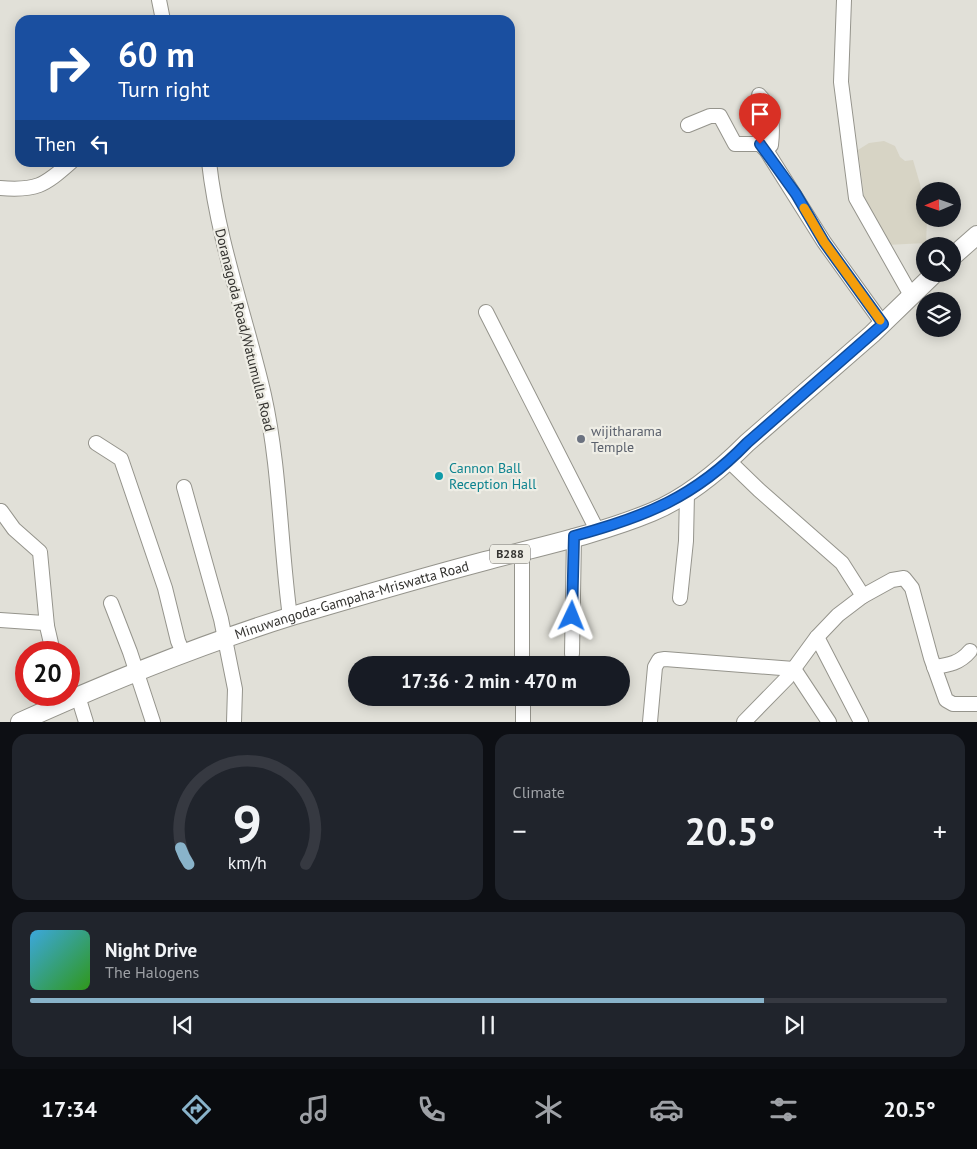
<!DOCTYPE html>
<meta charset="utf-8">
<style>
body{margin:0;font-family:"PT Sans",sans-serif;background:#20242c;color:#f1f3f6;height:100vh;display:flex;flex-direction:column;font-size:19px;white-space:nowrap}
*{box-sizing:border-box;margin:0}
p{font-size:16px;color:#9ea1a6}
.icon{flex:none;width:28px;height:28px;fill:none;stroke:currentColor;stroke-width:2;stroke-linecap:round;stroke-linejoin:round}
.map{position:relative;height:722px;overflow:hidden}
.drawer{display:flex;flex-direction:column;gap:12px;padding:12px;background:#0d0f14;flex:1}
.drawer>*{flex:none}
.hud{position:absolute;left:15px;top:15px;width:500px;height:152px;border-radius:15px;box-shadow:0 2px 12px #0003;background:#1a4fa0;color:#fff;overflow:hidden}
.needle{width:32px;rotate:268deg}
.controls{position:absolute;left:916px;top:182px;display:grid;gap:10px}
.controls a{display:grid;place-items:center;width:45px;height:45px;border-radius:50%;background:#171b24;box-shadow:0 2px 12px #0003;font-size:25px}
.speed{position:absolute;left:15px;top:641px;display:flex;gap:10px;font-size:25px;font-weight:700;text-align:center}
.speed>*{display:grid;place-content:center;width:65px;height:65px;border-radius:50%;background:#171b24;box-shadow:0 2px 12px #0003;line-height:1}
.speed .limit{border:8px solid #d22;background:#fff;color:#111}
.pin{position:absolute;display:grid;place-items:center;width:42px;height:42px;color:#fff;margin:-51px -21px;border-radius:50% 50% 50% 0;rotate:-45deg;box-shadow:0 0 5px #0007}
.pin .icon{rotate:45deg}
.me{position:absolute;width:55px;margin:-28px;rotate:2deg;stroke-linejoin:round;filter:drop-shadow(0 0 4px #0008)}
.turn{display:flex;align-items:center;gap:18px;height:105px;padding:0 20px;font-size:22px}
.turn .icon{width:65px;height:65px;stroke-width:2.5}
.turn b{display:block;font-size:35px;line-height:42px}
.then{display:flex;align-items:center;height:48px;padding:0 20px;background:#0003;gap:10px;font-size:19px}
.big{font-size:38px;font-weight:700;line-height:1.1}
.drawer .widget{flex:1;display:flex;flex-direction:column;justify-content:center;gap:8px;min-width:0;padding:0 18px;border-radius:15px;background:#20242c}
.drawer .dial{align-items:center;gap:0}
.dial svg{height:130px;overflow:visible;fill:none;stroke:#363941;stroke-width:7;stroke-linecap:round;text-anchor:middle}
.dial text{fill:#f1f3f6;stroke:none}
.song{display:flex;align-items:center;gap:15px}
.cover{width:60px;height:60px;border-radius:8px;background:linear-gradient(135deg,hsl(200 70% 55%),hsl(110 70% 35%))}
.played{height:5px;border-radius:2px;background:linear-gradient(90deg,#89b3ca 80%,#363941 80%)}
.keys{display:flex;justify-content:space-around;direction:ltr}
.heat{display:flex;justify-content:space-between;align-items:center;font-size:28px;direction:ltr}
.drawer .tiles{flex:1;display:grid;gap:12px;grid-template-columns:1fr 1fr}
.widget:last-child{grid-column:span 2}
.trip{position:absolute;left:348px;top:656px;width:282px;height:50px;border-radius:25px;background:#171b24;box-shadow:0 2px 12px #0003;font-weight:700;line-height:50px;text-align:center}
.menu{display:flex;height:80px;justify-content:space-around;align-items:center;background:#090b0e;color:#9ea1a6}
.menu .icon{width:35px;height:35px}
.menu .current{color:#89b3ca}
.menu b{font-size:22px;color:#f1f3f6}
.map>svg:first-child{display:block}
</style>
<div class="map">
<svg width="977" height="722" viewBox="0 0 977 722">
<rect width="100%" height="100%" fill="#e1e0d8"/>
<polygon fill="#d7d4c5" points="884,141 895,146 900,157 905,161 913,160 920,184 927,220 926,243 886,245 866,210 858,150 869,143"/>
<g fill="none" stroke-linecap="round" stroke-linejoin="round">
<g stroke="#95948c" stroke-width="16">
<g id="minor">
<polyline points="159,0 163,20"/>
<polyline points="844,0 841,82 856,198 912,297"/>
<path d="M759,95c14,13 14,33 12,50l-5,5"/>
<polyline points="688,125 710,116 720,116 735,144 760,144 766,150 824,242 883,324"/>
<path d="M209,162c9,80 37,155 55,233 16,72 16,148 26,222"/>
<path d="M0,188c36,3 44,-2 71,-26"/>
<polyline points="486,312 597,530"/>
<polyline points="96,443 121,459 165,588 178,641 184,655"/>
<polyline points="729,461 759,490 842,563 863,596 838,615 817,637 787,678 744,722"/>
<polyline points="184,487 221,619 235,689 234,722"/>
<polyline points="1,511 14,529 40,552 47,626"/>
<polyline points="522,551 522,665"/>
<polyline points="863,596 892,580 904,578 912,588 931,658 946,700 953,704 977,704"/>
<polyline points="680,598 686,541 687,493"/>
<polyline points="111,603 130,652 153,722"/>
<polyline points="0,620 44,623 47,626 53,652"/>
<polyline points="817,637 861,722"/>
<polyline points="572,654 574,536"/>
<path d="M934,667c15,-2 26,-4 36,-16"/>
<polyline points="78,696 86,722"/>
<polyline points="523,698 523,722"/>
<polyline points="650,722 655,667 659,660 665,659 794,669 829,722"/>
</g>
</g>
<g stroke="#95948c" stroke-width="20">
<g id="major">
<polyline points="952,257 977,235"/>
<path id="s1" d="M20,722c88,-40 179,-77 272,-106 64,-19 129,-38 193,-55 56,-15 114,-27 167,-49 36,-15 68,-42 95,-69l125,-109 62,-60"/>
</g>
</g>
<use href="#minor" stroke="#fff" stroke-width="14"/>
<use href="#major" stroke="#fff" stroke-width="18"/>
</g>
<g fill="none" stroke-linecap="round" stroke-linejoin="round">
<g stroke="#114b97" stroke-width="12">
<path id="route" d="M572,616l2,-80c71,-19 121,-39 173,-93l136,-119 -59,-82 -28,-48 -36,-50"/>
</g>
<use href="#route" stroke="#1a73e8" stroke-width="9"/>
<polyline stroke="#f59e0b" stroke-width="9" points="804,208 824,242 880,320"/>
</g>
<circle fill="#6b7280" stroke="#eeede5" stroke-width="2" cx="581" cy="439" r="5"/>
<circle fill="#0f9aa8" stroke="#eeede5" stroke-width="2" cx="439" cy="476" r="5"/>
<g text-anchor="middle" stroke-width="4.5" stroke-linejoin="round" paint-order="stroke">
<rect fill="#eeede5" stroke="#6c6b66" stroke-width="1" x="490" y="544.5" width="40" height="19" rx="4"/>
<g font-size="12" font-weight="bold" fill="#343330">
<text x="510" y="558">B288</text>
</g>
<g font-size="14" fill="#343330" stroke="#eeede5">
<text transform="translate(245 330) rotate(76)" y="5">Doranagoda Road/Watumulla Road</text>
<text dy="5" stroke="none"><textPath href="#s1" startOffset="354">Minuwangoda-Gampaha-Mriswatta Road</textPath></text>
</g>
<g font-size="14" fill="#5b616d" stroke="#eeede5" text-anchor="start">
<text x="591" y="436">wijitharama<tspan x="591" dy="16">Temple</tspan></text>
</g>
<g font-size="14" fill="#0d838f" stroke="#eeede5" text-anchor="start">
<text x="449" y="473">Cannon Ball<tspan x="449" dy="16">Reception Hall</tspan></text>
</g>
</g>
</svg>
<div class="controls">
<a><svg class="needle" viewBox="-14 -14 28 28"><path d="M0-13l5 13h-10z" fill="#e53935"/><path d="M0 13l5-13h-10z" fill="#9ea1a6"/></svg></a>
<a><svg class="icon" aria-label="search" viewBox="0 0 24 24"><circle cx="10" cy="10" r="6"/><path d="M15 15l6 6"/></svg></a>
<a><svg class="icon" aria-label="layers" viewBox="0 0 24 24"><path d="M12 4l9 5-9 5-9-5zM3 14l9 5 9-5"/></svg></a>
</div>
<div class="speed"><div class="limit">20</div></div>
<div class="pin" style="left:760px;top:144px;background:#d93025"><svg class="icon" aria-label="arrive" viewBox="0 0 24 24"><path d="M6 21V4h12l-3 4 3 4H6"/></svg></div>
<svg class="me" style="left:572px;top:616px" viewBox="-20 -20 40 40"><path d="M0-17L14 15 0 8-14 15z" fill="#1a73e8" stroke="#fff" stroke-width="4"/></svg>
<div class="trip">17:36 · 2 min · 470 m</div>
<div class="hud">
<div class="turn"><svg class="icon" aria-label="right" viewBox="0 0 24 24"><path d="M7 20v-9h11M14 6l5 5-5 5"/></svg><div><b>60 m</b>Turn right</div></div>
<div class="then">Then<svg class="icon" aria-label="left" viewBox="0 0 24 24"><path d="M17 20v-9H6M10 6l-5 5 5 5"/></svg></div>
</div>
</div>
<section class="drawer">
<div class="tiles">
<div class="widget dial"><svg viewBox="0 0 100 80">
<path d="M14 69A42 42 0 1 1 86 69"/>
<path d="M14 69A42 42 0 0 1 9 59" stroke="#89b3ca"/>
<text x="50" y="56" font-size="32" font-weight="700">9</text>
<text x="50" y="72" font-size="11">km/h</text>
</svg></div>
<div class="widget"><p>Climate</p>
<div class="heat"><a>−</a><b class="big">20.5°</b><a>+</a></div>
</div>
<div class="widget">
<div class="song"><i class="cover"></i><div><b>Night Drive</b><p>The Halogens</p></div></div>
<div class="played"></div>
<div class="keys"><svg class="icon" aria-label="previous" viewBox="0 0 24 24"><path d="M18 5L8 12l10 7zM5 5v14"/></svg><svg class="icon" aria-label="pause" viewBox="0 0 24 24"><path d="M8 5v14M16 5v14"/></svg><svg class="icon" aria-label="next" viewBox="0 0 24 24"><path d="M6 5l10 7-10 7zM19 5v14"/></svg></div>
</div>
</div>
</section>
<nav class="menu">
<b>17:34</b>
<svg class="icon current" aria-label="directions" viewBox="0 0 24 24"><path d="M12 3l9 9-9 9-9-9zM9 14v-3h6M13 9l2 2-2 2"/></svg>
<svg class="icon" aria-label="music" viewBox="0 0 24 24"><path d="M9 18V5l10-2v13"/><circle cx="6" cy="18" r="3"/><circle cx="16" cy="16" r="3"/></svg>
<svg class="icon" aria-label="phone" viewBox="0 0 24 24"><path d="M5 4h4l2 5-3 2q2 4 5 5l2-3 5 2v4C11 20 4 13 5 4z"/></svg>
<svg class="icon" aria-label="climate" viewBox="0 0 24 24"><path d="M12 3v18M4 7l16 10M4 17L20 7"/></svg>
<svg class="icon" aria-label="car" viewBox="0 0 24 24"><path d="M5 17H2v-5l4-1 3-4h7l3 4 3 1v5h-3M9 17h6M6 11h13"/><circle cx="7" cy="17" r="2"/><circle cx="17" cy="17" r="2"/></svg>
<svg class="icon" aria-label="filters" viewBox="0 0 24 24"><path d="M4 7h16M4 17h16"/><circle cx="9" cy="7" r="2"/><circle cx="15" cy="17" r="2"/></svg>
<b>20.5°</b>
</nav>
